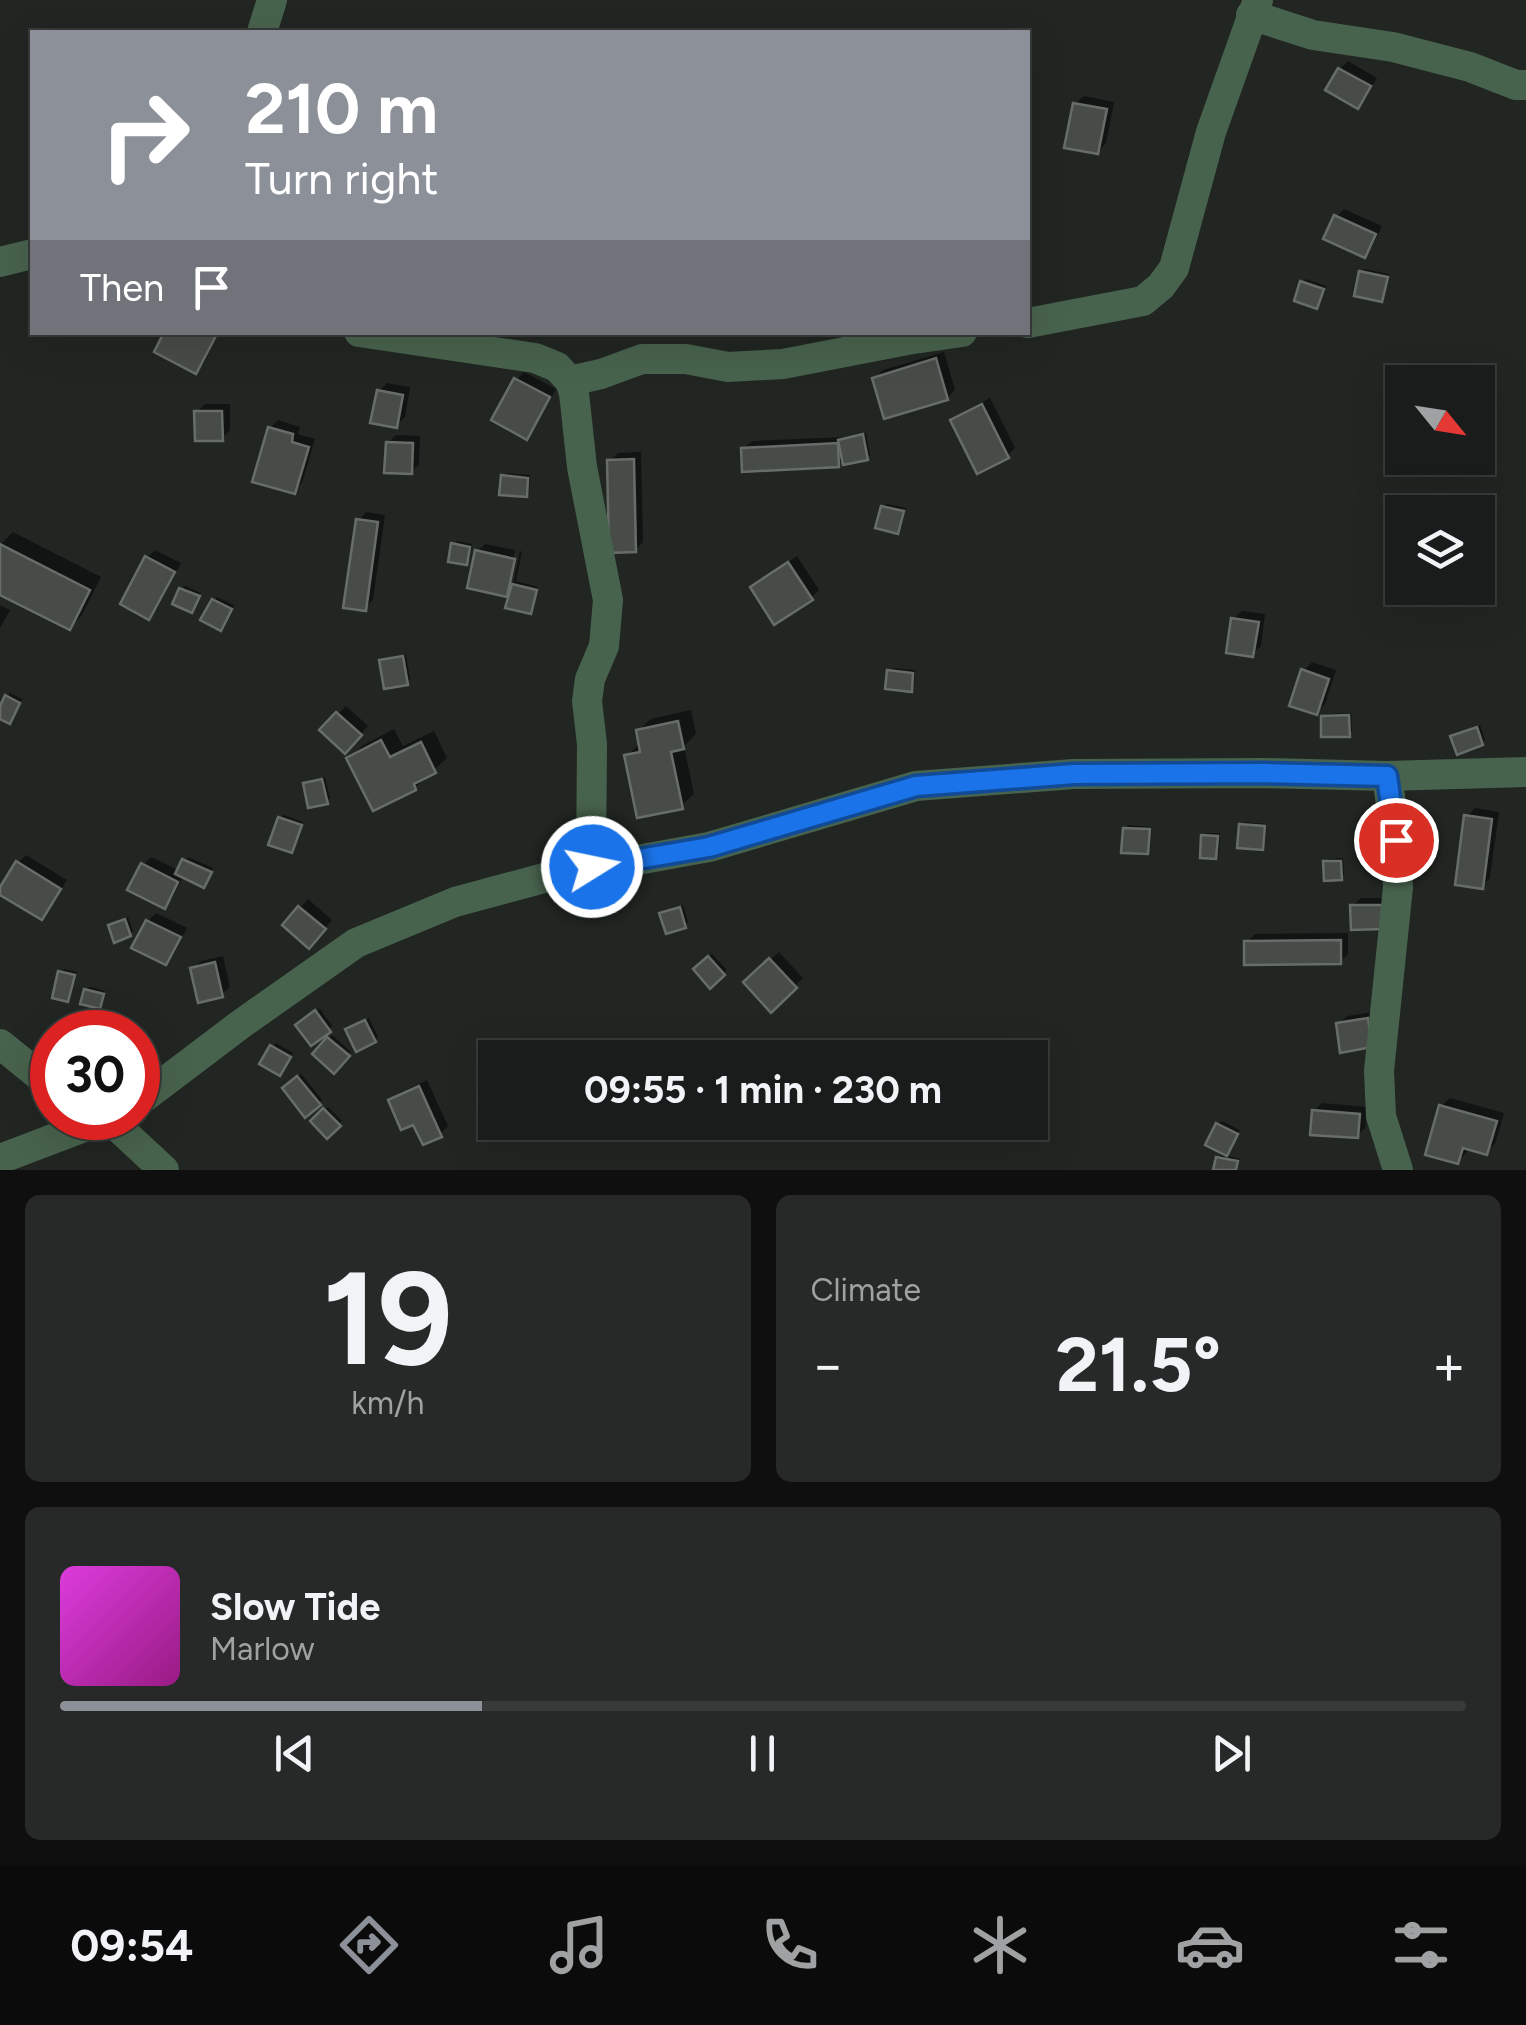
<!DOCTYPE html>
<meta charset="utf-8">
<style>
body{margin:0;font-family:Figtree,sans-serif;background:#262927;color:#f1f3f6;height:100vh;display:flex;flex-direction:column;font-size:38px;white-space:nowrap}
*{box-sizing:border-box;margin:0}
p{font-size:32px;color:#9fa1a2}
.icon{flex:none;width:55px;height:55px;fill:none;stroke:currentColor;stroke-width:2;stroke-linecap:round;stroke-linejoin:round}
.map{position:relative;height:1170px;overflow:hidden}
.drawer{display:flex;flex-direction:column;gap:25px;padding:25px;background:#0e0f0e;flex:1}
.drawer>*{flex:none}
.guide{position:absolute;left:30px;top:30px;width:1000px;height:305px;border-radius:0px;box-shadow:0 10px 40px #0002,0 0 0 2px #373a39;background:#8c9099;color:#fff;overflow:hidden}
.needle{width:65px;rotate:120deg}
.controls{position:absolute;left:1385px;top:365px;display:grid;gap:20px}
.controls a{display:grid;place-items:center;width:110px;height:110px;border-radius:0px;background:#191c1a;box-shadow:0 10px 40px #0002,0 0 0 2px #373a39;font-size:50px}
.speed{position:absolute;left:30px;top:1010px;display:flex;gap:20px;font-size:50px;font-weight:700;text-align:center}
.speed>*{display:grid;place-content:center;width:130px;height:130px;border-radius:50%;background:#191c1a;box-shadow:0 10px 40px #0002,0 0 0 2px #373a39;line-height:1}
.speed .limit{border:15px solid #d22;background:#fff;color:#111}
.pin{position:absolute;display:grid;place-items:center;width:85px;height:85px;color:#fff;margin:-42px;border:5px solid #fff;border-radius:50%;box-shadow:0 2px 10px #0007}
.me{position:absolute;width:110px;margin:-55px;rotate:80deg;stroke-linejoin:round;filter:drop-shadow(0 0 8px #0008)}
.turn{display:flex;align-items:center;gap:35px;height:210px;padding:0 50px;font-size:45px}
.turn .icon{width:130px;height:130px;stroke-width:2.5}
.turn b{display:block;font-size:70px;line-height:85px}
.then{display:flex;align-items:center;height:95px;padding:0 50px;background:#0003;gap:20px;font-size:38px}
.big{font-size:75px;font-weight:700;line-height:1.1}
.drawer .widget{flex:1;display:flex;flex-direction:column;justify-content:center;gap:15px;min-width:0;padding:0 35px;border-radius:15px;background:#262927}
.drawer .dial{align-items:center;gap:0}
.dial b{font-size:130px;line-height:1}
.song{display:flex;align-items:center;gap:30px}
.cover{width:120px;height:120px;border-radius:15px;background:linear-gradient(135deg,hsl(300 70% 55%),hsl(310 70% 35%))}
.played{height:10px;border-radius:5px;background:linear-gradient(90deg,#8c9099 30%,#373a39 30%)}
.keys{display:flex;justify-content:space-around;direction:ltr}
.heat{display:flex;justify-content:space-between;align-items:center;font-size:55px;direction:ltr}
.drawer .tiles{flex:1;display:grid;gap:25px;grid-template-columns:1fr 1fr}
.widget:last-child{grid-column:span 2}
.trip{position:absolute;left:478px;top:1040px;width:570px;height:100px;border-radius:0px;background:#191c1a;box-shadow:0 10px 40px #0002,0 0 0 2px #373a39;font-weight:700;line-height:100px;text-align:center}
.menu{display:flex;height:160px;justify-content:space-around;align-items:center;background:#0a0b0a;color:#9fa1a2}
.menu .icon{width:70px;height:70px}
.menu .active{color:#8c9099}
.menu b{font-size:45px;color:#f1f3f6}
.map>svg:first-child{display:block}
</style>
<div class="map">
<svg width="1526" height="1170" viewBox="0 0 1526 1170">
<rect width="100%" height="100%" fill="#212622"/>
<g fill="#0007">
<polygon points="1348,61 1377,78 1365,98 1357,106 1340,69"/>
<polygon points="1084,96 1114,102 1106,143 1098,152 1075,104"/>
<polygon points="1344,209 1382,226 1372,247 1364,255 1336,217"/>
<polygon points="1365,269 1389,274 1384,296 1381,300 1362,272"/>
<polygon points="1306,279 1326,286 1316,306 1302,283"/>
<polygon points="167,332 219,332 204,363 196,371"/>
<polygon points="944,352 955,390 947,398 875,378 883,370"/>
<polygon points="524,372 556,389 534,429 526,437 516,380"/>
<polygon points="387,383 410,387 405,417 397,425 379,391"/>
<polygon points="990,398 1015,448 1007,456 953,421 961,413"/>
<polygon points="205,404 230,404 230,430 222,438 197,412"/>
<polygon points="278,420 300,427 298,434 315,439 302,483 294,491 270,428"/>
<polygon points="866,433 870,455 867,458 844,458 838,464 743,449 752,441 845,437"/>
<polygon points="396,435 420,436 419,464 411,472 388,443"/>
<polygon points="641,452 643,542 635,550 610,461 618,453"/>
<polygon points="506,473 530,475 529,491 526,494 503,477"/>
<polygon points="887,504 906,508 901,528 898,531 883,507"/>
<polygon points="366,512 385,515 373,600 365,608 358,521"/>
<polygon points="13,532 101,577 82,615 70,627 0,592 0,545"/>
<polygon points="457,541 472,544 470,559 466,562 454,545"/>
<polygon points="485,544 515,550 506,589 512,589 520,551 522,552 516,581 538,587 533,608 530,611 513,587 506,594 477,552"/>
<polygon points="155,550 181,563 157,609 149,617 147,558"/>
<polygon points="797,556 819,590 811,598 753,587 761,579"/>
<polygon points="185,586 201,593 192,610 181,589"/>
<polygon points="217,597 234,605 224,624 214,600"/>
<polygon points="0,605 10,610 0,628"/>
<polygon points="1242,611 1265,614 1261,646 1252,654 1234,619"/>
<polygon points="406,654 410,679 406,683 382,661 385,658"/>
<polygon points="1312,662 1336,670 1325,704 1316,713 1304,670"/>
<polygon points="893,668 915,670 914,686 911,689 889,671"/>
<polygon points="10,693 22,699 10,721 0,716 0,711"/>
<polygon points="346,706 368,726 345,750 323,730"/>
<polygon points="691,710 696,734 684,746 694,794 681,806 627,756 641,742 638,731 651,719"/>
<polygon points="1351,713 1352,731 1348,734 1323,717 1327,714"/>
<polygon points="1480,725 1485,740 1482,743 1453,737"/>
<polygon points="394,729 403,746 434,731 447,758 414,788 349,758 362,746"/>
<polygon points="325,777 330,798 326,802 305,784 309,780"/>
<polygon points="1475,808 1499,812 1490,878 1482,886 1467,817"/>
<polygon points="284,815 303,822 291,850 280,818"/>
<polygon points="1244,822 1267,824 1265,844 1262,847 1241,826"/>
<polygon points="1128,825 1152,827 1150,848 1147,852 1125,829"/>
<polygon points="1207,833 1220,833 1219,853 1215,856 1204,836"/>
<polygon points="26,855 67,880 49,909 41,917 0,892 18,863"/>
<polygon points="151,857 180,871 188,857 213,868 207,881 184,875 172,898 164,906 143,865"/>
<polygon points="1343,858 1344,874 1341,878 1326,862 1329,859"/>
<polygon points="1361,898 1389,898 1382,927 1353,906"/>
<polygon points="308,899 332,920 317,938 285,925"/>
<polygon points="683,905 688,922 685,926 662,914 666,910"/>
<polygon points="156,913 187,928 174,954 166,962 148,921"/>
<polygon points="128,917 133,931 130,934 111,926"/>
<polygon points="1348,933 1348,954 1340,962 1247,942 1255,934"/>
<polygon points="779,952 803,978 771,1009 746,982"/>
<polygon points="712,954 727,970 711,985 696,969"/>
<polygon points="223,956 230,987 221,995 193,969 201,961"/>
<polygon points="64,969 77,972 70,996 67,1000 61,972"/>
<polygon points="90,987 105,991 99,1006 86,990"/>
<polygon points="320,1009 332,1026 329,1030 302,1022"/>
<polygon points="1375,1012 1379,1037 1339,1024 1347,1016"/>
<polygon points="369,1018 378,1037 374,1040 352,1027"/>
<polygon points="81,1020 98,1022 97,1032 76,1032 77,1023"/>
<polygon points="332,1035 351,1052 334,1070 315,1054"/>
<polygon points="822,1042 824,1058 798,1058 797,1048 800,1045"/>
<polygon points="276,1043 293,1053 282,1070 262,1063"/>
<polygon points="140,1048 150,1062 138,1072 138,1050"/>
<polygon points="301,1074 322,1100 305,1114 285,1089"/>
<polygon points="427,1080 448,1126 440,1134 414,1121 391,1101 399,1093"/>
<polygon points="1450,1098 1504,1113 1495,1144 1487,1152 1468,1146 1466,1153 1458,1161 1441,1106"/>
<polygon points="1322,1103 1367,1107 1365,1128 1357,1136 1314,1111"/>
<polygon points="328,1107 342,1121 327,1135 313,1121"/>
<polygon points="1222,1121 1240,1130 1224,1155 1240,1159 1237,1170 1216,1170 1218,1158 1224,1152 1218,1124"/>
</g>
<g fill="#474c48" stroke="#676d68" stroke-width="2.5">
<polygon points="1338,68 1371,86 1358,109 1325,90"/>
<polygon points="1073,103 1107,109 1098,154 1064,148"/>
<polygon points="1334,215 1376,234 1365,258 1323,239"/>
<polygon points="1359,271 1388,277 1382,302 1354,296"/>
<polygon points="1300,281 1324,289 1317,309 1294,301"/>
<polygon points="164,332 218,332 196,374 154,352"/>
<polygon points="936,358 948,400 884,419 872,378"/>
<polygon points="514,378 550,397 527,440 491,420"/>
<polygon points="377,390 403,395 397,428 370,423"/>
<polygon points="982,404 1009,458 977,474 950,420"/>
<polygon points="194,411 222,411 223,441 195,441"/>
<polygon points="1478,415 1488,419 1479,439 1478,439"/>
<polygon points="268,427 293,434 292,442 309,447 295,494 252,482"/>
<polygon points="863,434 868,460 843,465 838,440"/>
<polygon points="386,442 413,443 412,474 384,473"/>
<polygon points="838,443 839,467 742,472 741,448"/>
<polygon points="634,459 636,552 609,553 607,460"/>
<polygon points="501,475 528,478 527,497 499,495"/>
<polygon points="881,506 904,511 898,534 875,528"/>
<polygon points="356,519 378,522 366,611 343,608"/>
<polygon points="451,543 470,547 467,565 448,562"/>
<polygon points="0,544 90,590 70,630 0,595"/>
<polygon points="475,550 515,559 507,597 467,588"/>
<polygon points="145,556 175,572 149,620 120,604"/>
<polygon points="788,562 813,600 774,625 750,587"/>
<polygon points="512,584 537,590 531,614 505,608"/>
<polygon points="179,588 200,596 192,613 172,604"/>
<polygon points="212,599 232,609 221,631 200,620"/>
<polygon points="1231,618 1259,622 1253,657 1226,653"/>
<polygon points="403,656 408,685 384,689 379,660"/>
<polygon points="1301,669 1329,679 1317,715 1289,706"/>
<polygon points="887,670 913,673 912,692 885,689"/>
<polygon points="5,695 20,703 10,724 0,719 0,706"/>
<polygon points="336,712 362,735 345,754 319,730"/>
<polygon points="1349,715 1350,737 1321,737 1321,716"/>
<polygon points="678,721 684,749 671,752 683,809 637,818 624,755 640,752 636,730"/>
<polygon points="1477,727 1483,745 1457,755 1450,736"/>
<polygon points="381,740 390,757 421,742 436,773 414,784 416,790 373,811 346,758"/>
<polygon points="322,779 328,804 308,808 303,783"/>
<polygon points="1464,815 1492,819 1483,889 1455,885"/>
<polygon points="278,817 302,825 292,853 268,845"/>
<polygon points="1239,824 1265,826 1263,850 1237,848"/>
<polygon points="1123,828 1150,829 1148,854 1121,853"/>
<polygon points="1201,835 1218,836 1216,859 1200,858"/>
<polygon points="182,859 212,872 204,888 175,874"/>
<polygon points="16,861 61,889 42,920 0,895 0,887"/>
<polygon points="1323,861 1341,861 1342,880 1324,881"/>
<polygon points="141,863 178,882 165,909 127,890"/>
<polygon points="1350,905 1382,905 1383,929 1351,930"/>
<polygon points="298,906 326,929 309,949 282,925"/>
<polygon points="680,907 686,928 666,934 659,913"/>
<polygon points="125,919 131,936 114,943 108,925"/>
<polygon points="146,920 181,937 166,965 131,948"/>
<polygon points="1341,940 1341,964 1244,965 1244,941"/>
<polygon points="708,956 725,975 710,989 693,969"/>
<polygon points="769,958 797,988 771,1013 743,982"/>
<polygon points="215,962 223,997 198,1003 190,968"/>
<polygon points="58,971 75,975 68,1002 52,998"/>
<polygon points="84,989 104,994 100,1009 80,1004"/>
<polygon points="315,1010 331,1032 311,1046 295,1025"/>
<polygon points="1368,1018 1372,1047 1340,1053 1336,1023"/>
<polygon points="365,1020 376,1042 356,1052 345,1029"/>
<polygon points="75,1022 96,1025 95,1032 74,1032"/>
<polygon points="327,1037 350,1056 334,1074 312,1054"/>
<polygon points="820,1044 821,1058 795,1058 794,1047"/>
<polygon points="270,1045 291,1057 280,1076 259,1064"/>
<polygon points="138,1052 149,1067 138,1075"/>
<polygon points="297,1076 321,1105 305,1118 282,1088"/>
<polygon points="419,1086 442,1137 423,1145 413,1125 401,1130 388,1100"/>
<polygon points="1439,1105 1497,1121 1487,1155 1463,1148 1458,1164 1425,1155"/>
<polygon points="323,1108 341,1126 327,1139 310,1121"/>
<polygon points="1312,1110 1360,1114 1358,1138 1310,1135"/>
<polygon points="1216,1123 1238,1134 1227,1156 1205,1145"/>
<polygon points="1216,1157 1238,1161 1236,1170 1213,1170"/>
</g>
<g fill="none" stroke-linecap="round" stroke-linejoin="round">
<g stroke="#48634d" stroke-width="30">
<polyline points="1251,15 1313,35 1393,47 1470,67 1516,85 1526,85"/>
<polyline points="262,32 272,0"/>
<polyline points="0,262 32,254"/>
<polyline points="1028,323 1143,301 1161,286 1174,268 1211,132 1258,0"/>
<polyline points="359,332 535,358 557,367 570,381 574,393 582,467 608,600 604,646 590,679 587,701 592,744 591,867"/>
<polyline points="570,381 601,374 642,359 686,359 728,367 783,364 907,340 962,332"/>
<polyline points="1387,776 1396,840 1398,887 1379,1071 1381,1116 1398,1170"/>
<polyline points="0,1044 52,1086"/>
<polyline points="138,1102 241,1024 356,943 455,902 555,875 709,847 916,786 1074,774 1265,773 1387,776 1526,772"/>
<polyline points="108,1118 164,1170"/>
<polyline points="0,1159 108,1118"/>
</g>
</g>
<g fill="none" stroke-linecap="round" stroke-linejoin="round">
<g stroke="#114b97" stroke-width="25">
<polyline id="route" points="592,867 709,847 916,786 1074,774 1264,773 1387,776 1396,840"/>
</g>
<use href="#route" stroke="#1a73e8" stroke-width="18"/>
</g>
</svg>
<div class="controls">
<a><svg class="needle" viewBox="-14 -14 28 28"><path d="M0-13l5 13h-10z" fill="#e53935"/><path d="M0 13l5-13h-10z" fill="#9fa1a2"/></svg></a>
<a><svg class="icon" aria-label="layers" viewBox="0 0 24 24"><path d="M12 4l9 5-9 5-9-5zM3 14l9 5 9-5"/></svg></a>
</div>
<div class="speed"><div class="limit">30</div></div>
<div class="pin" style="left:1396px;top:840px;background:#d93025"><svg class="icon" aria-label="arrive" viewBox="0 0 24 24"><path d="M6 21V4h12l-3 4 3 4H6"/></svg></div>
<svg class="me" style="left:592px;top:867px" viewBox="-20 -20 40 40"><circle r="17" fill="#1a73e8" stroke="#fff" stroke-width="3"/><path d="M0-11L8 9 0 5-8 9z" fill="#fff"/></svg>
<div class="trip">09:55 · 1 min · 230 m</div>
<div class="guide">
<div class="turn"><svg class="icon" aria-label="right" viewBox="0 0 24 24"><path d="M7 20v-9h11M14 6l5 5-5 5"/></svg><div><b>210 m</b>Turn right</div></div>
<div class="then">Then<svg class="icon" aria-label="arrive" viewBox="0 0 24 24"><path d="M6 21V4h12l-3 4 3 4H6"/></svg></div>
</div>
</div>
<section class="drawer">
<div class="tiles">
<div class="widget dial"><b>19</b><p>km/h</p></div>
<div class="widget"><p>Climate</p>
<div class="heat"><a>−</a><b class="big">21.5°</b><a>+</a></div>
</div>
<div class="widget">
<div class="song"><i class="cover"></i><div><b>Slow Tide</b><p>Marlow</p></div></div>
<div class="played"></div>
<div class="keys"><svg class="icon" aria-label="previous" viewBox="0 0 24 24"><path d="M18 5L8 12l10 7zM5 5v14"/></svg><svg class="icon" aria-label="pause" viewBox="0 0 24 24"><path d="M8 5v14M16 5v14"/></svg><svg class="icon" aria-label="next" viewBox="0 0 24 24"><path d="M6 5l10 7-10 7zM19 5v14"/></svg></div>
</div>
</div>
</section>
<nav class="menu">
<b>09:54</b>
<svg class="icon active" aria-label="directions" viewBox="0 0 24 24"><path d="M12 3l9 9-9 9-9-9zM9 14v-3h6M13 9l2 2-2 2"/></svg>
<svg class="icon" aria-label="music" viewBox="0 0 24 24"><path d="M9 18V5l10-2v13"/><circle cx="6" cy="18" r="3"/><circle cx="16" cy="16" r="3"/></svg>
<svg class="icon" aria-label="phone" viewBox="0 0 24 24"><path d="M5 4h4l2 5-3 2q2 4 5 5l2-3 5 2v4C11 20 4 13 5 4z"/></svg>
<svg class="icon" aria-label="climate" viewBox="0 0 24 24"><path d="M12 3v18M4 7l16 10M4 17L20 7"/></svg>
<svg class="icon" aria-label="car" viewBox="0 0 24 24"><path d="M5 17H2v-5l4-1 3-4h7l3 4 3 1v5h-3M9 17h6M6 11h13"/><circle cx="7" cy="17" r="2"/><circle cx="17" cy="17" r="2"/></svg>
<svg class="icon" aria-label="filters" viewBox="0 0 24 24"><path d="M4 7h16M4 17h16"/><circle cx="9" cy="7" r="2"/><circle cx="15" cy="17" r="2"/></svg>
</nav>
